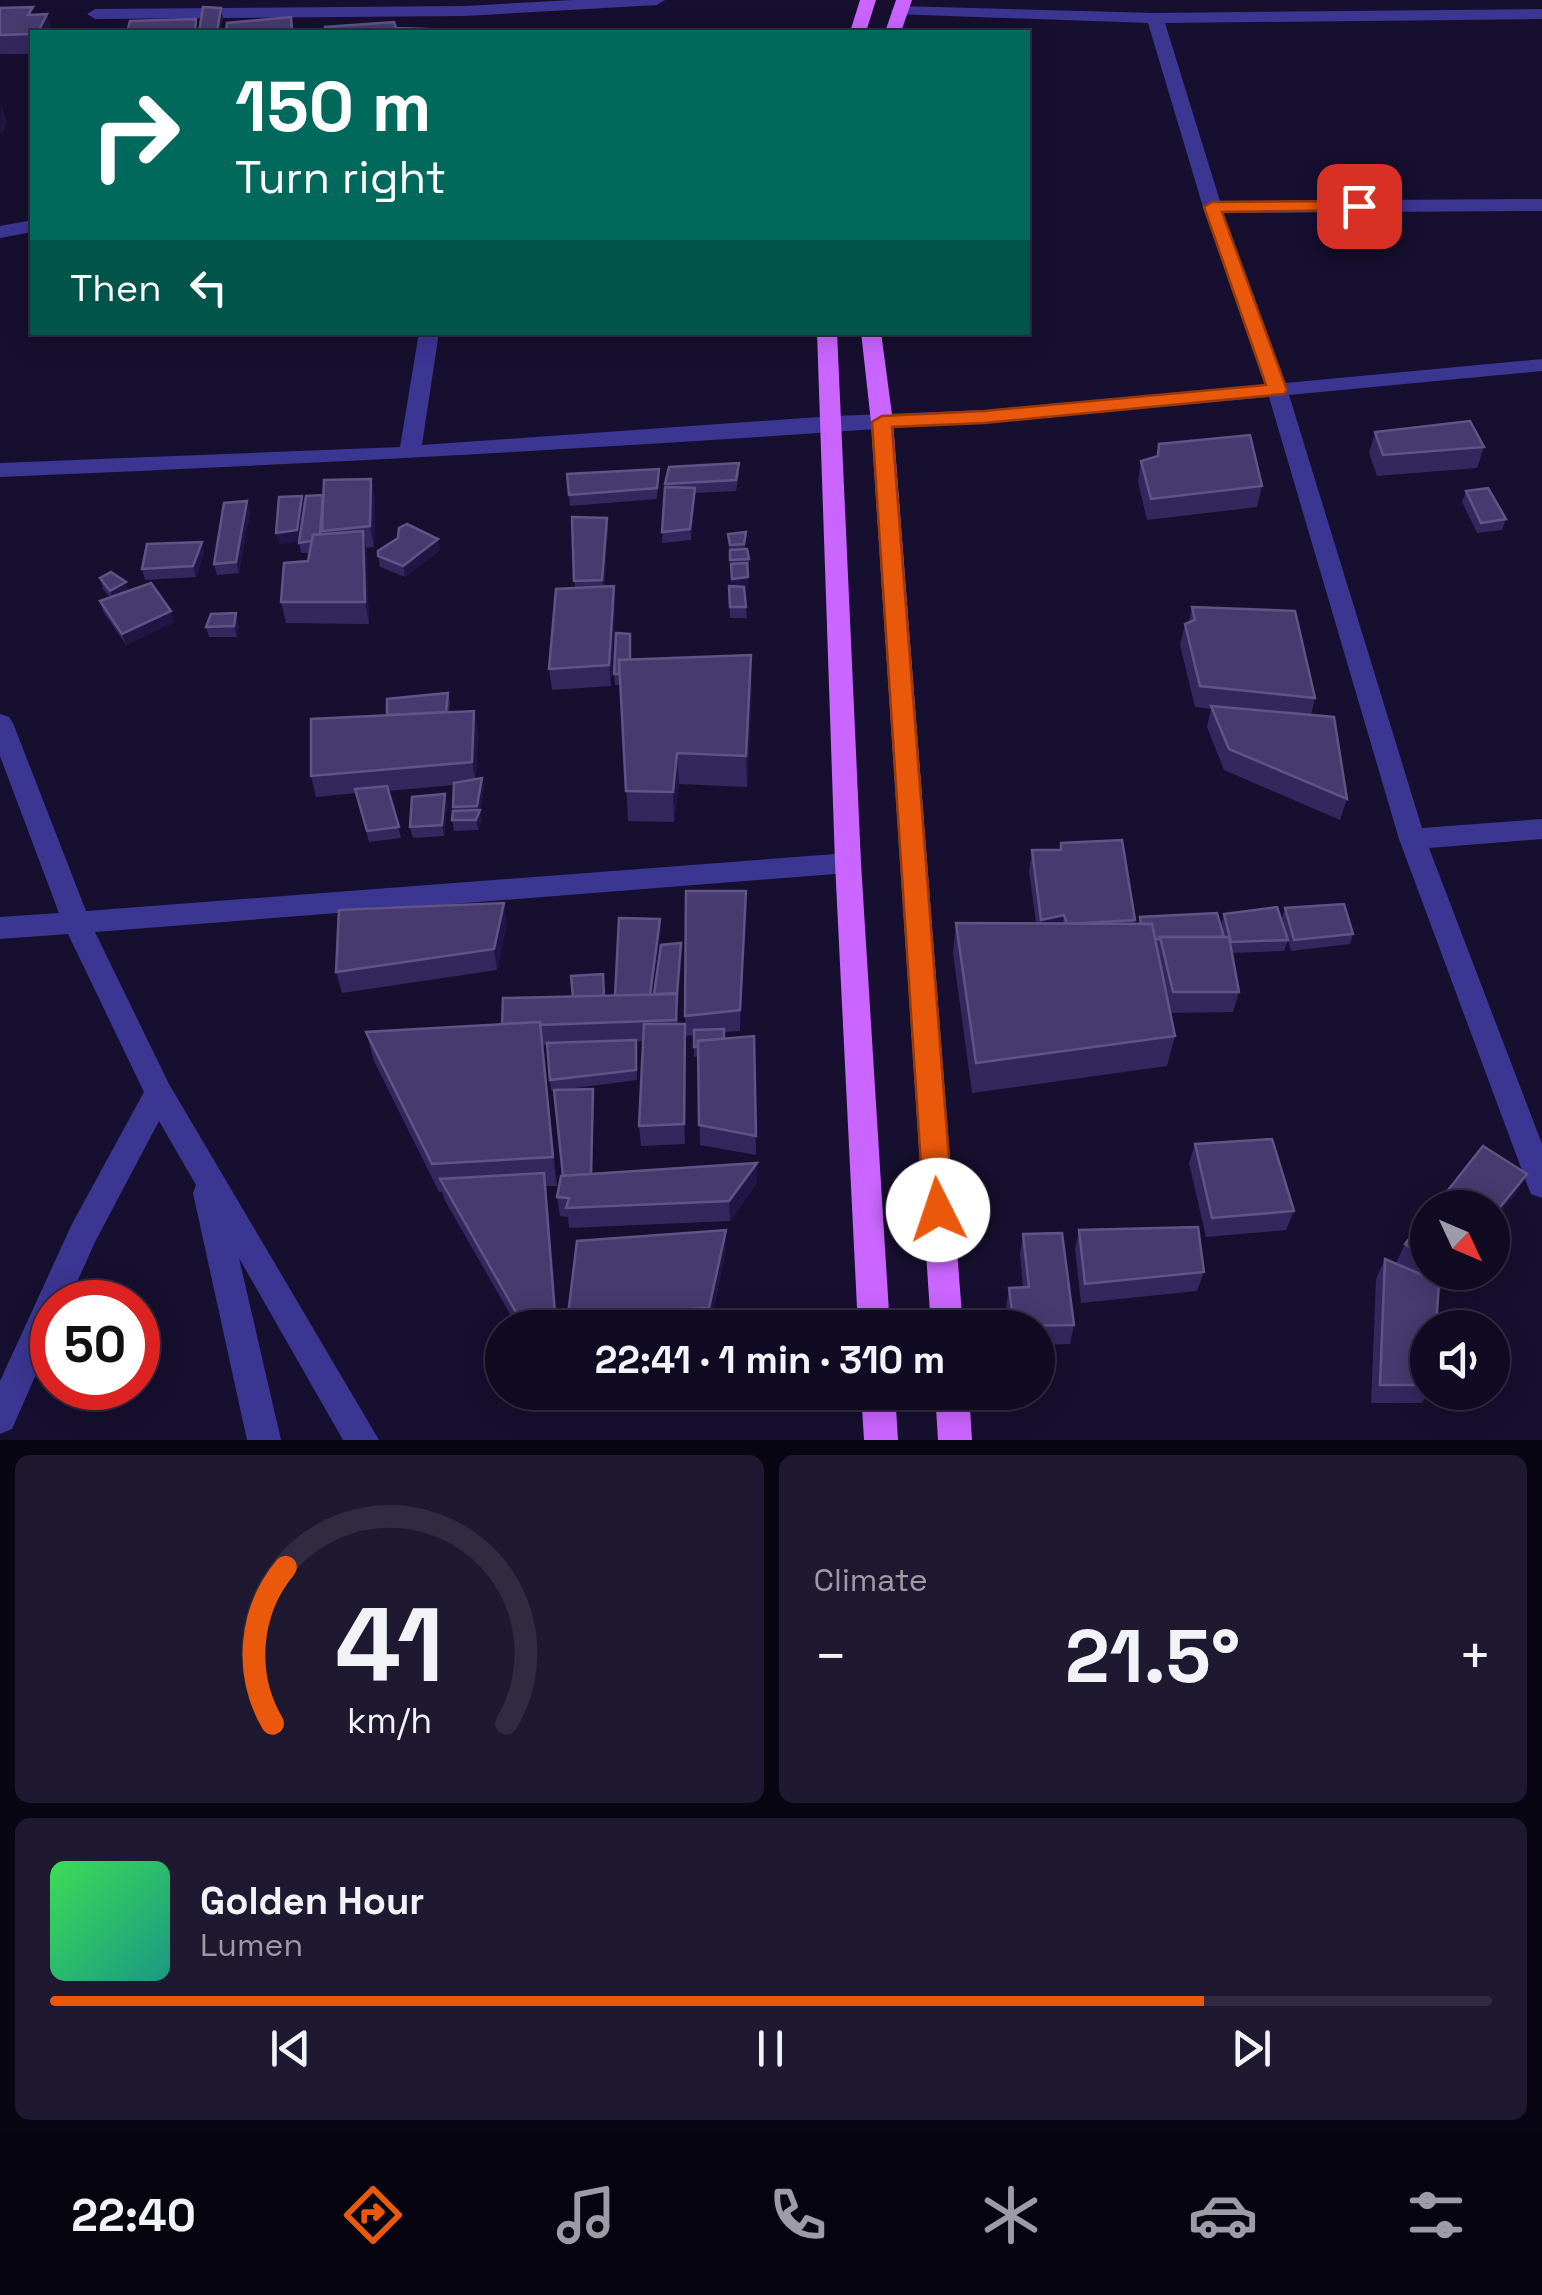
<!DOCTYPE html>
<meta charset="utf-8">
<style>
body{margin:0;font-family:"Space Grotesk",sans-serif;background:#1e1930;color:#f1f3f6;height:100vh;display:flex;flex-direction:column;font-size:38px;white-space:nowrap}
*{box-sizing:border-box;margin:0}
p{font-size:32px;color:#9c9ba6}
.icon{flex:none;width:55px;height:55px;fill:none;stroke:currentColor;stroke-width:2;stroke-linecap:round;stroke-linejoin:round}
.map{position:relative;height:1440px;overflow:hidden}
.panel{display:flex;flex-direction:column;gap:15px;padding:15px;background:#090613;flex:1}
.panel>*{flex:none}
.top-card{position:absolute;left:30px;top:30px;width:1000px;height:305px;border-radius:0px;box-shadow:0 5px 25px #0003,0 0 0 2px #302b41;background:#00695c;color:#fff;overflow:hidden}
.needle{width:65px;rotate:134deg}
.buttons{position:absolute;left:1410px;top:1190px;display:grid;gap:20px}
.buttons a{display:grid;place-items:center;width:100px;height:100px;border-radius:50%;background:#100b23;box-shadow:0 5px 25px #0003,0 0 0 2px #302b41;font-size:50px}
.speed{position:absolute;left:30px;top:1280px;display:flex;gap:20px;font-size:50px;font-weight:700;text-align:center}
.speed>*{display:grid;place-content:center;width:130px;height:130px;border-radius:50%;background:#100b23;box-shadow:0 5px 25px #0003,0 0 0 2px #302b41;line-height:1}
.speed .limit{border:15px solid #d22;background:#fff;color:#111}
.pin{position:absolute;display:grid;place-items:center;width:85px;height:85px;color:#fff;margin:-42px;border-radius:20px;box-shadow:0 5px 15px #0006}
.me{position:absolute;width:110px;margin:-55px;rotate:356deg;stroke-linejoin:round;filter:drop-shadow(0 0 8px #0008)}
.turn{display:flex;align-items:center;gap:35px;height:210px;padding:0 40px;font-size:45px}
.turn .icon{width:130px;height:130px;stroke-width:2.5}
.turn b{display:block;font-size:70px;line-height:85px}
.then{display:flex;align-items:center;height:95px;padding:0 40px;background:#0003;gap:20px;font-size:38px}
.big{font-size:75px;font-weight:800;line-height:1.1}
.panel .widget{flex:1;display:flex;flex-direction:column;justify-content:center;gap:15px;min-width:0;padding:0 35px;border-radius:15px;background:#1e1930}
.panel .dial{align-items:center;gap:0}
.dial svg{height:260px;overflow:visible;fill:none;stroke:#302b41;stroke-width:7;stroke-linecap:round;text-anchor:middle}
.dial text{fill:#f1f3f6;stroke:none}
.song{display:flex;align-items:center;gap:30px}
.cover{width:120px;height:120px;border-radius:15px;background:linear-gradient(135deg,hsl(130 70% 55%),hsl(170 70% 35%))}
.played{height:10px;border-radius:5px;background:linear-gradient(90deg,#ea580c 80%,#302b41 80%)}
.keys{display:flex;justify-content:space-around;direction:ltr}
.heat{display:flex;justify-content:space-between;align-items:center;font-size:55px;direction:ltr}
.panel .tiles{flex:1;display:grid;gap:15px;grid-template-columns:1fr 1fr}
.widget:last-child{grid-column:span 2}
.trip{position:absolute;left:485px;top:1310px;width:570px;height:100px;border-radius:50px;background:#100b23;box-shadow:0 5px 25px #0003,0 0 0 2px #302b41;font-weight:800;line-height:100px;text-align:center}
.tab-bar{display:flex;height:160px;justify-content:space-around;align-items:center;background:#06040e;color:#9c9ba6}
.tab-bar .icon{width:70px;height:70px}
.tab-bar .selected{color:#ea580c}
.tab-bar b{font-size:45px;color:#f1f3f6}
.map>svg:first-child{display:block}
</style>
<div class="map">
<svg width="1542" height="1440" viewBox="0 0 1542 1440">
<rect width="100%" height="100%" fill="#160f2f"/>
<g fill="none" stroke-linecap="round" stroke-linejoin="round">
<g fill="#3c3693" fill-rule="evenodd">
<polygon points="572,0 665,0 657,5 465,16 95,19 87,14 95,9 465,6"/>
<path d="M899,6l256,7 387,-4v10l-377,4 55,178 322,-2v12l-319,2 62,170 257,-24v12l-253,24 133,433 120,-9v20l-113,9 113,296v54l-11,-4 -4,-10 -128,-345 -130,-442c-422,39 -846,62 -1269,80v-14l400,-16 19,-115h20l-17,113 411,-29 152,-6 280,-25 -62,-178 -55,-184 -255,-9 -2,-3z"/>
<polygon points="32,220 32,232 0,238 0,226"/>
<polygon points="0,714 9,717 13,723 86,911 848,853 857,856 861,863 857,870 848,873 95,932 169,1084 379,1440 343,1440 239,1258 281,1440 247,1440 193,1193 196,1185 159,1121 95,1242 68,1302 52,1302 52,1338 12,1429 0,1434 0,1381 72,1224 144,1092 68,934 0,939 0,917 59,913 0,756"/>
</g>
<g fill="#ca65ff" fill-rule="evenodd">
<polygon points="860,0 876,0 866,32 850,32"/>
<polygon points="896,0 912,0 901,32 885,32"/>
<polygon points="817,332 837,332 861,863 890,1328 858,1328 835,863"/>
<polygon points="861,332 881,332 893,422 963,1328 931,1328 871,422"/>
<polygon points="861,1392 895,1392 898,1440 864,1440"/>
<polygon points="935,1392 969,1392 972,1440 938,1440"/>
</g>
</g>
<g fill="#34275e">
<polygon points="0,8 35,15 47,14 52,32 32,32 32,54 0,54"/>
<polygon points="291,17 294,32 226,32 226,30"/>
<polygon points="1375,432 1484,447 1477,468 1377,476 1369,453"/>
<polygon points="1141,461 1262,486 1257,507 1147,520 1138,482"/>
<polygon points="739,463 739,474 736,491 695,493 691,540 662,543 665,484"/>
<polygon points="659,469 657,499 570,506 567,474"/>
<polygon points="371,479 375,500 374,547 366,548 369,624 286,623 281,602 308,561 309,553 301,553 299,541 279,544 302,496 304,507 323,495"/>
<polygon points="1466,491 1506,519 1502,530 1477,533 1462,502"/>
<polygon points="247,501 250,512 239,573 217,575 214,564"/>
<polygon points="572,517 607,518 608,528 604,587 615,607 611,686 552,690 549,669 575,588"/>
<polygon points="746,532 745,549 749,559 749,570 747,570 748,588 744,588 747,618 730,618 729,586 732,586 728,534"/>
<polygon points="440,550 405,577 380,567 378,556"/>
<polygon points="204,553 196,577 145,580 142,569"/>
<polygon points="100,578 126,582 128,591 174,622 126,645 103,611 100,601 110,597 103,589"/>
<polygon points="1192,607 1315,698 1311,715 1347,799 1340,820 1224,770 1207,727 1211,709 1195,707 1180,645 1185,624 1189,622"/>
<polygon points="239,624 237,637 209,637 206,627"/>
<polygon points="630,634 631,660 752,686 747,787 679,784 674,822 628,821 621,685 615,685 614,674"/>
<polygon points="448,693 450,704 449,712 474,711 478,732 476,779 484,788 480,812 482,821 478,830 454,831 452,820 454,785 388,791 401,838 369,842 356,793 316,797 311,776 387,715"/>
<polygon points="445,794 447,804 444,836 413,838 410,827"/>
<polygon points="1061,843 1135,920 1135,924 1138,924 1140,917 1224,937 1221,925 1224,914 1288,940 1284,951 1232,953 1239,992 1233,1012 1170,1013 1175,1036 1167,1066 972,1093 953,953 956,923 1036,923 1029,871 1032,850 1060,850"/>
<polygon points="746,891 740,1031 724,1032 724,1039 754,1036 756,1155 700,1145 698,1056 694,1057 694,1035 686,1036 685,1016"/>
<polygon points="1285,908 1353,934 1350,944 1291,951 1282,918"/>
<polygon points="507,924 497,970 342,993 336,972"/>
<polygon points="661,929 652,995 681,943 677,1004 678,1024 686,1045 685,1144 641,1146 639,1126 643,1041 636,1042 637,1080 560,1090 593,1089 594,1099 592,1174 757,1163 757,1183 730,1221 569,1228 568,1217 560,1216 557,1197 563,1176 554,1090 551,1091 550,1080 548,1045 543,1045 557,1186 546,1186 558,1328 518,1328 444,1199 442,1192 439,1192 374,1061 366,1032 502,1024 605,996 615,996"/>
<polygon points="1195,1144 1294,1211 1286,1230 1206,1237 1189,1163"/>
<polygon points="1428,1215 1428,1272 1454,1272 1439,1292 1428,1328 1428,1392 1422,1403 1371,1403 1376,1279 1385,1259 1400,1266 1396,1263 1405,1244"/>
<polygon points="1079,1230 1204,1272 1197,1291 1081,1303 1075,1249"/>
<polygon points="1023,1234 1074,1325 1070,1344 1038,1345 1038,1328 1009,1328 1006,1307 1009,1288 1023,1287 1020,1254"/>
<polygon points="726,1249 710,1327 570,1328 568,1315"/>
</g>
<g fill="#201544">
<polygon points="221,8 223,18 220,32 217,32"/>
<polygon points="47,14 52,32 38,32"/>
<polygon points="1,103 7,122 3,132 0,134"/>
<polygon points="371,479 375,500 374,547 370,526"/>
<polygon points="695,488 695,498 691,540 690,529"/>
<polygon points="302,496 305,507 300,541 279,544 276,533"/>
<polygon points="247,501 250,512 239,573 236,562"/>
<polygon points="607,518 608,528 603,591 602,580"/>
<polygon points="363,531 367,552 369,624 365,602"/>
<polygon points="438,539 440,550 405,577 403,566"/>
<polygon points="202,542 204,553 196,577 193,566"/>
<polygon points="748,577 748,588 732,590 732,579"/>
<polygon points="126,582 129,593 114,601 110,591"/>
<polygon points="614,586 615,607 611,686 609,665"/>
<polygon points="171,611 174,622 126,645 122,634"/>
<polygon points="236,613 239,624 237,637 234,626"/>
<polygon points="751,655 752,686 747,787 746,756"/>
<polygon points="474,711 478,732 476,783 472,762"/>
<polygon points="677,753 679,784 674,822 673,792"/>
<polygon points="482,778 484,788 480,812 482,821 478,830 476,820 479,813 477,806"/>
<polygon points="445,794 447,804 444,836 442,825"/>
<polygon points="746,891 746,912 740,1031 740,1010"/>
<polygon points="504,903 507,924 497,970 494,949"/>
<polygon points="1064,915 1060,936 1038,941 1041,920"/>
<polygon points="660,919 661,929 651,1009 650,998"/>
<polygon points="681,943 682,954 678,1004 677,993"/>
<polygon points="540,1022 544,1052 557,1186 553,1157"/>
<polygon points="685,1024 686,1045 685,1144 684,1124"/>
<polygon points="593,1089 594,1099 592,1186 591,1176"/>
<polygon points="757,1163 757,1183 730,1221 729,1201"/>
<polygon points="544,1173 547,1193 558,1328 555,1315"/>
<polygon points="1527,1174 1516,1194 1492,1224 1492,1217"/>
<polygon points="726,1230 726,1249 710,1327 709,1308"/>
<polygon points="1449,1272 1454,1272 1438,1293 1447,1274"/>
</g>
<g fill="#473a6f" stroke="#5f5486" stroke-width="2.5">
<polygon points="33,7 28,15 47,14 38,32 32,32 32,34 0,35 0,8"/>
<polygon points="203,7 221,8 217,32 199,32"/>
<polygon points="291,17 292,30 226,30 227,23"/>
<polygon points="196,19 195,32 127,32 130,21"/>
<polygon points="394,22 396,28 427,29 427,32 324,32 325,27"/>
<polygon points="1470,421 1484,447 1383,455 1375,432"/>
<polygon points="1250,435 1262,486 1151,499 1141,461 1158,456 1159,444"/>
<polygon points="739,463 736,480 665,484 669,467"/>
<polygon points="659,469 657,488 569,495 567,474"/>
<polygon points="371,479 370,526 322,531 324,480"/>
<polygon points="665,487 695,488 690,529 662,532"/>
<polygon points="1488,488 1506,519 1481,523 1466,491"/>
<polygon points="323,495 320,534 313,535 312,541 299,543 306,496"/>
<polygon points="302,496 297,530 276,533 279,497"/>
<polygon points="247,501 236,562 214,564 224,503"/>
<polygon points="572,517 607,518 602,580 574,581"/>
<polygon points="407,524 438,539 403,566 378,556 378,551 398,538 399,528"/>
<polygon points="363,531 365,602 281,602 284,563 308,561 313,535"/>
<polygon points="746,532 744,544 730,545 728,534"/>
<polygon points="202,542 193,566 142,569 147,544"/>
<polygon points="747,549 749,559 730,560 730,550"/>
<polygon points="747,563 748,577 732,579 731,564"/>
<polygon points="111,572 126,582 110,591 100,578"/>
<polygon points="151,583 171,611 122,634 100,601"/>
<polygon points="614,586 609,665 549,669 556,589"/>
<polygon points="729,586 744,587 746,607 730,607"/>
<polygon points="1192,607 1295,611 1315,698 1200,686 1185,624 1195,620"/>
<polygon points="236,613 234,626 206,627 211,614"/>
<polygon points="616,633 630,634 630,660 619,660 620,674 614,674"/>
<polygon points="751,655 746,756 677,753 673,792 626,791 619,660"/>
<polygon points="448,693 446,712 387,715 387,699"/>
<polygon points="1211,706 1334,717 1347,799 1229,749"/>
<polygon points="474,711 472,762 311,776 311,719"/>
<polygon points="482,778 477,806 453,807 454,783"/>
<polygon points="387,786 399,827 367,831 355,789"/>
<polygon points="445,794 442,825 410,827 412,797"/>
<polygon points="480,810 476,820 452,820 453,811"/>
<polygon points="1122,840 1135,920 1067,924 1064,915 1041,920 1032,850 1061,850 1061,843"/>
<polygon points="686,891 746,891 740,1010 685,1016"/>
<polygon points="504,903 494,949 336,972 339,910"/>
<polygon points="1344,904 1353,934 1294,940 1285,908"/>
<polygon points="1277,907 1288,940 1231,942 1224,914"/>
<polygon points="1217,913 1224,937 1160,937 1161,939 1155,939 1152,924 1141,924 1140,917"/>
<polygon points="619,918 660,919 650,995 615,996"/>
<polygon points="956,923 1152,924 1175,1036 976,1063"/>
<polygon points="1160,937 1229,937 1239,992 1173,992"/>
<polygon points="681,943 677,993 654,994 661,945"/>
<polygon points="603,974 604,996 573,997 571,976"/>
<polygon points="677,994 676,1020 540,1025 540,1022 502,1024 503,998"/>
<polygon points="540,1022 553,1157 432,1164 366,1032"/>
<polygon points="644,1024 685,1024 684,1124 639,1126"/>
<polygon points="724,1029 724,1039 698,1041 698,1046 694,1047 694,1030"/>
<polygon points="754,1036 756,1136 699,1125 698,1041"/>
<polygon points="636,1040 636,1070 550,1080 547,1043"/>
<polygon points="593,1089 591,1174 563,1176 554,1090"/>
<polygon points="1272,1139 1294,1211 1212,1218 1195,1144"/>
<polygon points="1483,1146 1527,1174 1492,1217 1492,1208 1434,1208"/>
<polygon points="757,1163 729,1201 566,1208 569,1198 557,1197 561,1176"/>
<polygon points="544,1173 555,1315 521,1321 440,1179"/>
<polygon points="1428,1215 1428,1260 1405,1244"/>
<polygon points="1198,1227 1204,1272 1085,1284 1079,1230"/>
<polygon points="726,1230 709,1308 568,1315 577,1241"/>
<polygon points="1062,1233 1074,1325 1014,1326 1009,1288 1029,1287 1023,1234"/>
<polygon points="1385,1259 1439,1282 1436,1328 1428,1328 1428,1385 1380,1385"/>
<polygon points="721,1324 758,1325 758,1328 721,1328"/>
</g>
<polygon fill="#ea580c" stroke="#983908" stroke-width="2.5" points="1359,201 1367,206 1365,210 1222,212 1287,390 1284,394 984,423 892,427 953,1210 948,1218 938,1222 929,1218 924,1210 872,422 882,416 984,411 1266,385 1204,207 1212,202"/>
</svg>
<div class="buttons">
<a><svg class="needle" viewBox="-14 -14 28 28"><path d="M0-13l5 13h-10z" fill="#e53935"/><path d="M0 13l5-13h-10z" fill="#9c9ba6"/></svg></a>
<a><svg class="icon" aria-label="sound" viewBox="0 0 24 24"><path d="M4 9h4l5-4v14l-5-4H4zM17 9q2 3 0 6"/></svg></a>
</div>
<div class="speed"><div class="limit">50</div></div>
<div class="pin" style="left:1359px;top:206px;background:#d93025"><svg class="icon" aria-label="arrive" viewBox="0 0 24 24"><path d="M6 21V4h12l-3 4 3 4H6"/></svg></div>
<svg class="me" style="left:938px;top:1210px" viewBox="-20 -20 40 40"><circle r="19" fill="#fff"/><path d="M0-13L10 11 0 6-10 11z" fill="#ea580c"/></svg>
<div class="trip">22:41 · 1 min · 310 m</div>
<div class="top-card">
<div class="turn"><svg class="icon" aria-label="right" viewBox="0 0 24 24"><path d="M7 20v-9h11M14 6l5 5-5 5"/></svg><div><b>150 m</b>Turn right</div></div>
<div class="then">Then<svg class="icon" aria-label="left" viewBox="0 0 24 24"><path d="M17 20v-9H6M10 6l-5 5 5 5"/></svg></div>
</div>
</div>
<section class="panel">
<div class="tiles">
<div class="widget dial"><svg viewBox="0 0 100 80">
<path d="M14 69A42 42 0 1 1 86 69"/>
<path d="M14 69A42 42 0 0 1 18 21" stroke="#ea580c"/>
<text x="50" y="56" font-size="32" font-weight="700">41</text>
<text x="50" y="72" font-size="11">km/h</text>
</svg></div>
<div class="widget"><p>Climate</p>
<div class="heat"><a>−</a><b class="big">21.5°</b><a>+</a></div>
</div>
<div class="widget">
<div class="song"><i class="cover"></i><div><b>Golden Hour</b><p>Lumen</p></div></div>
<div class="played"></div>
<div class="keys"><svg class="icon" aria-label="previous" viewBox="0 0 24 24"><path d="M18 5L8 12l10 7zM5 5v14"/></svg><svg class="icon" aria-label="pause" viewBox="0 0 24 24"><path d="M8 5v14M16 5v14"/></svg><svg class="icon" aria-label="next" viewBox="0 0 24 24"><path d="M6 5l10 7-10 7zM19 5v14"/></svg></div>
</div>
</div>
</section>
<nav class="tab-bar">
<b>22:40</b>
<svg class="icon selected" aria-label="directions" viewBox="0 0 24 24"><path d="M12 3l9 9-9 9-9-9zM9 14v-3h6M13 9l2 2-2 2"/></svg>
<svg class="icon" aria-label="music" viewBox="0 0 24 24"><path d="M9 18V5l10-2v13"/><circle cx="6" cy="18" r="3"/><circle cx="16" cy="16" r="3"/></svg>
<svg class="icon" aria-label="phone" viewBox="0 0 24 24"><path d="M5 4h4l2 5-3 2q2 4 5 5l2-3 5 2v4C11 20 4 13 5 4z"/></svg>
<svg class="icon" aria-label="climate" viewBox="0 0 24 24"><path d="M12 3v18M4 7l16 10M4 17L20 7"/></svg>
<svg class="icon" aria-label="car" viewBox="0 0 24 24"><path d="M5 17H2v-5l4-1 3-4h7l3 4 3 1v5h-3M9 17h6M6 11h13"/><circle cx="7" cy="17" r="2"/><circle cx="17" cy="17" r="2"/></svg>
<svg class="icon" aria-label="filters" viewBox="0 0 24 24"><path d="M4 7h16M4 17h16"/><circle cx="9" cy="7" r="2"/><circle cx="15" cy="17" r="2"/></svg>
</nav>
